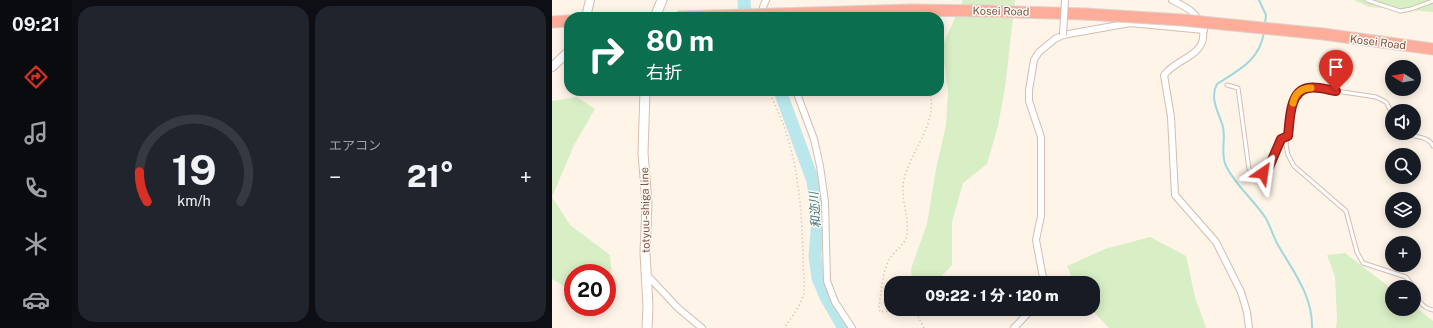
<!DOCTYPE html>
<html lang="ja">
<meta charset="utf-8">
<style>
body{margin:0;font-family:"Public Sans","Noto Sans JP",sans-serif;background:#20242c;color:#f1f3f6;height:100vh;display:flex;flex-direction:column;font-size:15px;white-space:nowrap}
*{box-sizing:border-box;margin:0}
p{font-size:13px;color:#9ea1a6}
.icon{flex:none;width:22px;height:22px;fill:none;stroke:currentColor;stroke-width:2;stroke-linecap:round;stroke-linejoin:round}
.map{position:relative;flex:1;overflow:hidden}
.drawer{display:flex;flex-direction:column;gap:6px;padding:6px;background:#0d0f14;width:480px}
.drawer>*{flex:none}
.guide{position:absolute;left:12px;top:12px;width:380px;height:84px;border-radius:16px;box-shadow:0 2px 10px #0003;background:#0b6e4f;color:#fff;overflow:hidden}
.needle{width:26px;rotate:281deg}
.tools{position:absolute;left:833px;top:60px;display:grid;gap:8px}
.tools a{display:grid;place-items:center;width:36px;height:36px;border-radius:50%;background:#171b24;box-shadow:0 2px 10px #0003;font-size:20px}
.speed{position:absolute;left:12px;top:264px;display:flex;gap:8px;font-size:20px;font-weight:700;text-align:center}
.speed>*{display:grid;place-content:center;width:52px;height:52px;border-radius:50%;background:#171b24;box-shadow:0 2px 10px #0003;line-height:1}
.speed .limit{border:6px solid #d22;background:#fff;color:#111}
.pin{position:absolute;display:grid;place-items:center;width:34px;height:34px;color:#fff;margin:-41px -17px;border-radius:50% 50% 50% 0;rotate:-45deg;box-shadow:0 0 4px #0007}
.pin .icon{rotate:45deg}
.me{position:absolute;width:44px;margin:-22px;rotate:32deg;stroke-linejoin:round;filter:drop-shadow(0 0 3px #0008)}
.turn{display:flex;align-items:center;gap:14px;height:84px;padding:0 16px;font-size:18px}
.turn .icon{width:52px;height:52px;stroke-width:2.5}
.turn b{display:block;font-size:28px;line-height:34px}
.big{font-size:30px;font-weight:800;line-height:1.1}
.drawer .tile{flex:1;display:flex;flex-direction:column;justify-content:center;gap:6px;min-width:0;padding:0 14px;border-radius:16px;background:#20242c}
.drawer .dial{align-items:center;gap:0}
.dial svg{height:104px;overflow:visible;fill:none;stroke:#363941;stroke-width:7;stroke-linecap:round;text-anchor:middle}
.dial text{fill:#f1f3f6;stroke:none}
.heat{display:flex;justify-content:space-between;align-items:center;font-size:22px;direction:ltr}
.drawer .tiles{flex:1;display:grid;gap:6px;grid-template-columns:repeat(2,1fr)}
.trip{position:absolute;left:332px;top:276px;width:216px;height:40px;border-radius:16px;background:#171b24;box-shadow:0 2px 10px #0003;font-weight:800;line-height:40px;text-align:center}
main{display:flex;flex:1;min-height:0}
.tabs{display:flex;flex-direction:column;width:72px;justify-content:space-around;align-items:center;background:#090b0e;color:#9ea1a6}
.tabs .icon{width:28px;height:28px}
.tabs .selected{color:#d93025}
.tabs b{font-size:18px;color:#f1f3f6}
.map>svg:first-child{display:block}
</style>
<main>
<nav class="tabs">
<b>09:21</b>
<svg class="icon selected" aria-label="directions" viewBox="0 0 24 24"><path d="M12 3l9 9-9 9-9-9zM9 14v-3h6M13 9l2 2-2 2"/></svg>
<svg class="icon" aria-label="music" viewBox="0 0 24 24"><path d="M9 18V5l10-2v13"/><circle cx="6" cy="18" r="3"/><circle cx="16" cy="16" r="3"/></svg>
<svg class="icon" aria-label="phone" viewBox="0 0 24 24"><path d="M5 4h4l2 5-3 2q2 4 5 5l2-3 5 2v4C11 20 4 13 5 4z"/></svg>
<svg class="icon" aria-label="climate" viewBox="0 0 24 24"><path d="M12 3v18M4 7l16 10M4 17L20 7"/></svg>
<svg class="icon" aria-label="car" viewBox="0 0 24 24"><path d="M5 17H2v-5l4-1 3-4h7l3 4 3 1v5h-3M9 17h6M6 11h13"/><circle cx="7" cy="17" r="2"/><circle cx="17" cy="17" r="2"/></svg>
</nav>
<section class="drawer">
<div class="tiles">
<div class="tile dial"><svg viewBox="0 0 100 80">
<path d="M14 69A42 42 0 1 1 86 69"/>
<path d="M14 69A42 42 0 0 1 8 46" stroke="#d93025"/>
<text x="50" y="56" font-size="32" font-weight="700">19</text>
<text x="50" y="72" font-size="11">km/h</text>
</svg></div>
<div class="tile"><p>エアコン</p>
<div class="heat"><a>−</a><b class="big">21°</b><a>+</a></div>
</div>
</div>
</section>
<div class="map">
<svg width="881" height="328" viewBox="0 0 881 328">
<rect width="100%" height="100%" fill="#fef4e8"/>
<g fill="#d8eec4">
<polygon points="411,0 463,0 453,88 446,126 435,164 411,183 400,222 400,265 383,283 360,283 359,269 375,224 384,169 394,125 396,91 390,47"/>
<polygon points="802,0 881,0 881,12 817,7"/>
<polygon points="25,97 43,109 22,145 0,197 0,101"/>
<polygon points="0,197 18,225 58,255 61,289 55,291 55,273 21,273 21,291 0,279"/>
<polygon points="598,237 634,256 643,297 654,328 557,328 539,309 541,309 541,283 522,283 515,266 553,249"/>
<polygon points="793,253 840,289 840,309 862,309 862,306 881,321 881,328 784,328 785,320 783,277 775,255"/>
</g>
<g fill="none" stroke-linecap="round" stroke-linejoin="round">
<g stroke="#9fd8dd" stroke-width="2">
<polyline points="707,0 714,15 713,24"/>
<path d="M712,32c-4,28 -25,38 -47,52 -8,14 2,29 6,43 3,13 -3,27 3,39 10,20 27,33 39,51 5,8 8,19 13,28 15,26 35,51 34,83"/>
</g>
<g stroke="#bae7eb" stroke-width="13">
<polyline points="192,0 193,17"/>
<polyline points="228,91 261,181 266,220 263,256 266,278 274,297 292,328"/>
</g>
<g stroke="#d5bdaf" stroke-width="5">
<g id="service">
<polyline points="815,0 848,11 859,9 881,1"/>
<polyline points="675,85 686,88 697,169 704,174 711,173 717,167 729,139 735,136"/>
<polyline points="840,113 834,102 824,97 758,87 749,90 741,100 734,145 736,155 742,166 794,211 805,252 811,263 854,277 862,287"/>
<path d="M854,133c8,5 22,2 27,13"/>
<path d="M862,287c3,11 7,21 19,23"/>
</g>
</g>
<g stroke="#d5bdaf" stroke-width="8">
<g id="minor">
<path d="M620,0c6,3 14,7 19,11 12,11 18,28 5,40 -11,10 -21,11 -32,24l7,42 4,78 41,47 25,50 6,20 2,16"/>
<polyline points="212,16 211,7 214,0"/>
<polyline points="244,91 262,139 268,166 273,202 275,281 283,302 300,328"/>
<polyline points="95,275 126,308 150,328"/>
<polyline points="492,283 484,240 489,216 489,137 477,101 477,90 482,60 487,52 503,39 511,35 578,23 652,30"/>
<polyline points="462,328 480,309"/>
</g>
</g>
<g stroke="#d5bdaf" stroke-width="10">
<g id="tertiary">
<polyline points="34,17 38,0"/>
<polyline points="0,67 17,51"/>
</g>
</g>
<g stroke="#dabeae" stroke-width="11">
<g id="secondary">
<polyline points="103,17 110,0"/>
<polyline points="93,91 91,153 95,203 93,253 96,306 95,328"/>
</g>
</g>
<g stroke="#ddd3cf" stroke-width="13">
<g id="motorway">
<polyline points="434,11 533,14"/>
<polyline points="0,22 17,21"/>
<polyline points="771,34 881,49"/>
</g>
</g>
<g stroke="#dcb39f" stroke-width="1.5" stroke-dasharray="1 3" stroke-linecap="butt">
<path d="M216,91c29,51 34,112 35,169 0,10 2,23 1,33 -3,13 -13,25 -20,35"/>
<path d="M351,309l-23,3 -1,-4c2,-15 3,-35 10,-48 5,-9 16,-15 18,-25 2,-17 -5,-33 -4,-49 3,-31 38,-64 26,-95"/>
<polyline points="357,309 365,314 372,328"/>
</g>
<use href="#service" stroke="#fff" stroke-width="3"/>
<use href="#minor" stroke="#fff" stroke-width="6"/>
<use href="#tertiary" stroke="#fff" stroke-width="8"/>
<use href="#secondary" stroke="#fff" stroke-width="9"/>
<use href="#motorway" stroke="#fead9a" stroke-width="11"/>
<g stroke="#d5bdaf" stroke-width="8" stroke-linecap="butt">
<polyline id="minor-bridge" points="511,35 513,0"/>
</g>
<g stroke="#ddd3cf" stroke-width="13" stroke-linecap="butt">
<g id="motorway-bridge">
<polyline points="533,14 630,20 771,34"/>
<polyline points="126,17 358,10 434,11"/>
</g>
</g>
<use href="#minor-bridge" stroke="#fff" stroke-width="6"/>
<use href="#motorway-bridge" stroke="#fead9a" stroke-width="11"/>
</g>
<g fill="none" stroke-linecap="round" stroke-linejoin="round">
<g stroke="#8d1f18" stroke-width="10">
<path id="route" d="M711,173l6,-6 12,-28 7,-3c2,-15 1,-45 20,-48 9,-2 20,2 28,3"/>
</g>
<use href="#route" stroke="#d93025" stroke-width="7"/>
<path stroke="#f59e0b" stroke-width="7" d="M741,103c2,-10 9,-15 18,-15"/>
</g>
<g text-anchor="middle" stroke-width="3" stroke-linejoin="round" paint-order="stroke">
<g font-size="11" fill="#7c5748" stroke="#fff8f0">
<text transform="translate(449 11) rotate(1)" y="4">Kosei Road</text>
<text transform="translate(826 42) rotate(7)" y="4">Kosei Road</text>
<text transform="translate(93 210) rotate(-91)" y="4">totyuu-shiga line</text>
</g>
<g font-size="12" font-style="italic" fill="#3a7b82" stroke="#fff8f0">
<text transform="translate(263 210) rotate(-94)" y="4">和迩川</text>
</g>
</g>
</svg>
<div class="tools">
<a><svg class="needle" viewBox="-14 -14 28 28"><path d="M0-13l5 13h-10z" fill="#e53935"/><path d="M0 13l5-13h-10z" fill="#9ea1a6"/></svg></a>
<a><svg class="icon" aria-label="sound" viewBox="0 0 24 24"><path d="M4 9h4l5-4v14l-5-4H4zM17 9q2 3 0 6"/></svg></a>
<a><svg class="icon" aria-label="search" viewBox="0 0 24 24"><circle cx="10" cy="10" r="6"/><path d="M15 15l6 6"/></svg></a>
<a><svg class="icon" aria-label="layers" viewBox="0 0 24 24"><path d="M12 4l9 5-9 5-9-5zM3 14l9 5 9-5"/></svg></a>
<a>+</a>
<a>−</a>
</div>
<div class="speed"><div class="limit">20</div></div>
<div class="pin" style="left:784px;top:91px;background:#d93025"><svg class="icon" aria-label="arrive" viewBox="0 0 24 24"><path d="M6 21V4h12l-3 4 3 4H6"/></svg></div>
<svg class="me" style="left:711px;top:173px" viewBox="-20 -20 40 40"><path d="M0-17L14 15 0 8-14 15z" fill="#d93025" stroke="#fff" stroke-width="4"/></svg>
<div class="trip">09:22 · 1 分 · 120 m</div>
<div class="guide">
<div class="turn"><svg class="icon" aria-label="right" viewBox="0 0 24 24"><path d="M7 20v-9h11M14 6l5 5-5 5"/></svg><div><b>80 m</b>右折</div></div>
</div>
</div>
</main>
